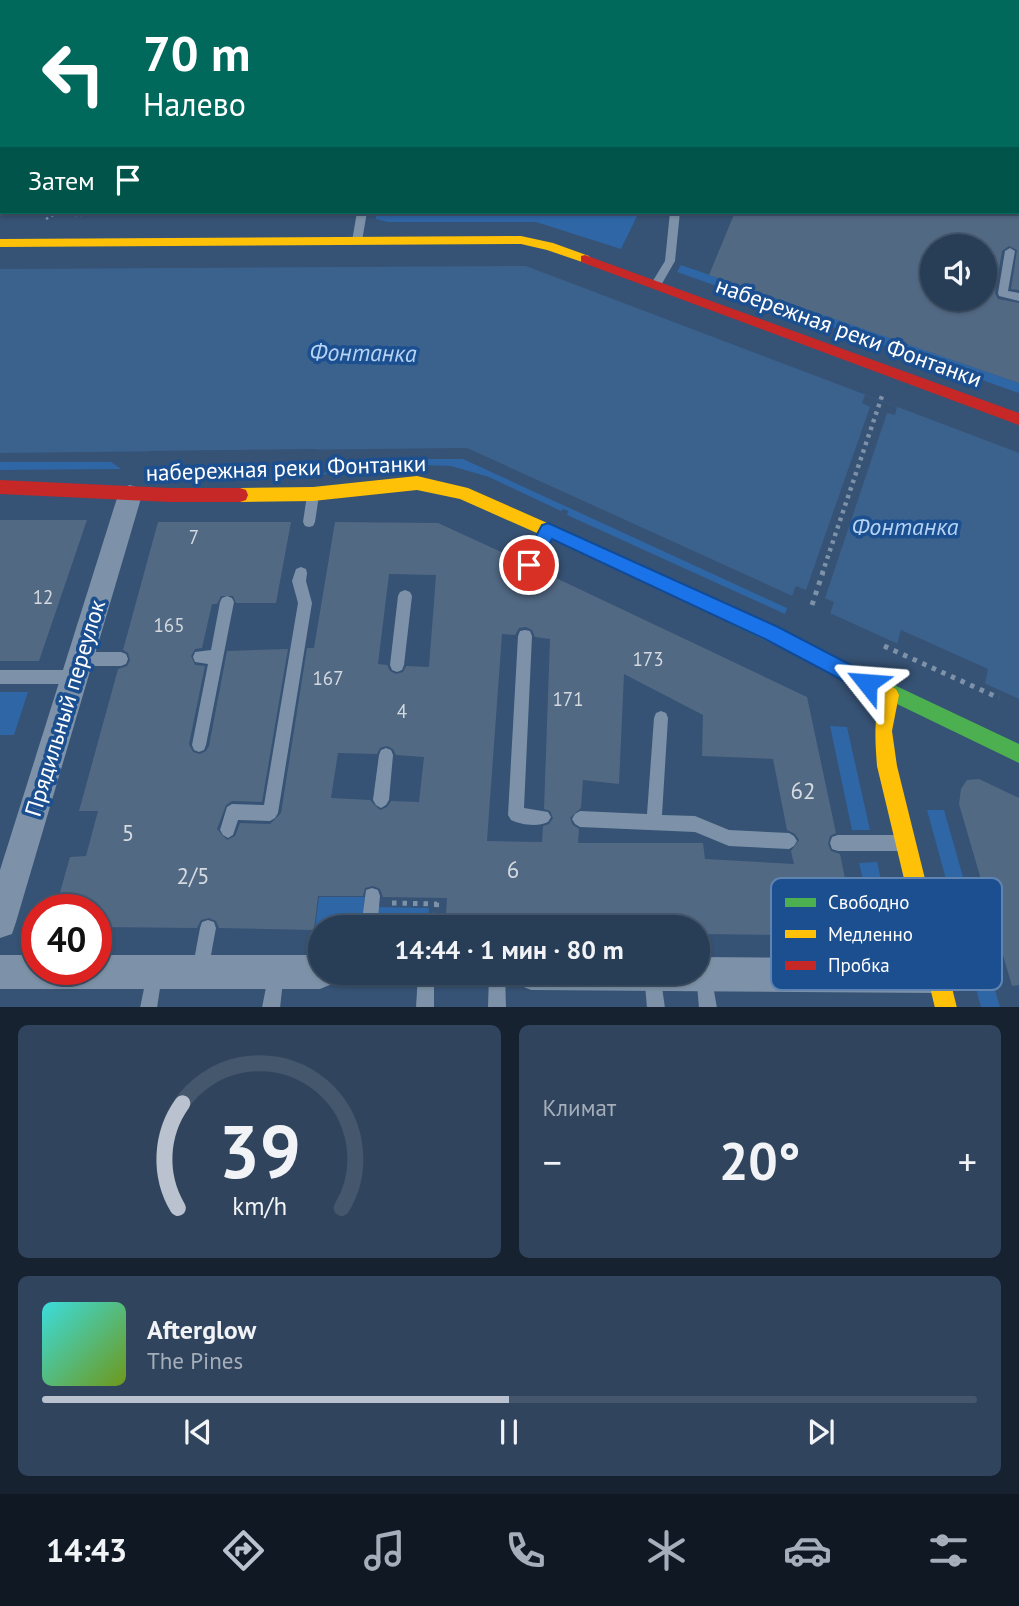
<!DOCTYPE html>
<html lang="ru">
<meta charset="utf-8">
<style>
body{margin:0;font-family:"PT Sans",sans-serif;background:#30455d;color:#f1f3f6;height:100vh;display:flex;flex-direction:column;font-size:26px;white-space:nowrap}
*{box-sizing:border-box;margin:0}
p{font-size:23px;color:#a5aeba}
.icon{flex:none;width:38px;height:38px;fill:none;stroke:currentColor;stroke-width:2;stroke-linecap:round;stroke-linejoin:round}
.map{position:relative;height:1007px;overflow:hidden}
.side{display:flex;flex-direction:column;gap:18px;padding:18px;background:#162230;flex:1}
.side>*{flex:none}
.banner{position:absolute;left:0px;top:0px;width:1020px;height:214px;box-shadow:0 2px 5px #0004,0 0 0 2px #44576d;background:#00695c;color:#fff;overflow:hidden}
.fabs{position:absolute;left:920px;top:234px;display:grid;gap:14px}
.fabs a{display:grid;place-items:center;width:77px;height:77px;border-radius:50%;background:#283e57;box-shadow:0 2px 5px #0004,0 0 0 2px #44576d;font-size:35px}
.speed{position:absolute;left:21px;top:894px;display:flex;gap:14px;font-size:35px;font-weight:700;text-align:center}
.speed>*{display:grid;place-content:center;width:91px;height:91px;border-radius:50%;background:#283e57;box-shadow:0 2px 5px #0004,0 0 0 2px #44576d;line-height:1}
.speed .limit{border:10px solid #d22;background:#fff;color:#111}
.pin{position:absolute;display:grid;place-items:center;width:60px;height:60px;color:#fff;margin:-30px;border:4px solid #fff;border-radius:50%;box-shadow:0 2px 7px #0007}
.me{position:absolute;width:77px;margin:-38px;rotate:298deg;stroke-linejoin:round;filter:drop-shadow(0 0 5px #0008)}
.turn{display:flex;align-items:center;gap:24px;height:147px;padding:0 28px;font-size:32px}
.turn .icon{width:91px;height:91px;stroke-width:2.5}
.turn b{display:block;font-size:49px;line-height:60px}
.then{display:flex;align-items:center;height:66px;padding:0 28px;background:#0003;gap:14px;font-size:26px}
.big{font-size:52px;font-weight:700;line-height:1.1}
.side .card{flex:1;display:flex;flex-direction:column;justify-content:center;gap:10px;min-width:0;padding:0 24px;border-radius:10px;background:#30455d}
.side .dial{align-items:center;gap:0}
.dial svg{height:182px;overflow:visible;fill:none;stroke:#44576d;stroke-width:7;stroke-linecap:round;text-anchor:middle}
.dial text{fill:#f1f3f6;stroke:none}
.song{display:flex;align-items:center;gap:21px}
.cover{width:84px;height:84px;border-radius:10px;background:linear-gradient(135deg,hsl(180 70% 55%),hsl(80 70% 35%))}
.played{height:7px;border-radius:4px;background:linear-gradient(90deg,#b9c2ce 50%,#44576d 50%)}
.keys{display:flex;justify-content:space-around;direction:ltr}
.heat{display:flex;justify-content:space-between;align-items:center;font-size:38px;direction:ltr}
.side .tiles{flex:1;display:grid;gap:18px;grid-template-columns:1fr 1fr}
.card:last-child{grid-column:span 2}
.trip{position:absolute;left:308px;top:915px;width:402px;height:70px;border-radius:35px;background:#283e57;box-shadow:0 2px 5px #0004,0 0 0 2px #44576d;font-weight:700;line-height:70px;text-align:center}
.dock{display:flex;height:112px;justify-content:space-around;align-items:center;background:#101923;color:#a5aeba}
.dock .icon{width:49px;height:49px}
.dock .selected{color:#b9c2ce}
.dock b{font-size:32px;color:#f1f3f6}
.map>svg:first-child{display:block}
</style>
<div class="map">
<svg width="1019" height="1008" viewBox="0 0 1019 1008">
<rect width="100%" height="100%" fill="#365274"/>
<g fill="#2f66a5">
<polygon points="376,212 639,212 621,249 536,222 388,222 376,219"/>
<polygon points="681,265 1019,383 1019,393 677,272"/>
<polygon points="361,459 463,459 787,608 785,614 567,515 568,511 563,509 561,511 489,477 451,466 364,463 319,476 341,464"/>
<polygon points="0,462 111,462 121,469 0,470"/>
<polygon points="0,692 28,692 14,735 0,735"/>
<polygon points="830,726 847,727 870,830 852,830"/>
<polygon points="944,810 1000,1007 981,1007 927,810"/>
<polygon points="877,862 890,918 872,918 859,863"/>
<polygon points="319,897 365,897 362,927 315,929"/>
<polygon points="378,907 429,908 428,927 376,928"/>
</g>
<polygon fill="#3b618d" points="526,266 1019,453 1019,699 467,448 0,453 0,269"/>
<g fill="#365274">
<polygon points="865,395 897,407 895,415 887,413 825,598 834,602 830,614 792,596 796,586 806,590 870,407 862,403"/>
<polygon points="316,449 315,453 149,454 150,451"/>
<polygon points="901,630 988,669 984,688 896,648"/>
</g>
<g fill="#526984" fill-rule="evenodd">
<path d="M735,212h284v78l-8,-1 6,-39 -8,-4 -7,5 -7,42 3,6 21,4v80l-310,-108zM933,247h52v52h-52z"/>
<polygon points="0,520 87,520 39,661 0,661"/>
<path d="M158,522h133l-15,81h-40l-3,-7h-12l-4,8h-5l-10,44 -7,1 -4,7 4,9 10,1 -16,78 4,8 7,2 6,-3 3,-5 18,-95 61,-2 -26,153 -30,-1 -6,4 -9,24 10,11 8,-4 5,-13 30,1 11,-11 26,-165h7l21,-126 103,1 83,38 2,10 7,2 7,-4 270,128 29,136 -6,3 -2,8 3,7 9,3 17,82 -159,-2v-6h-253l2,-30 -64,-1 -3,-8 -7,-3 -8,2 -2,8h-45l-4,34 -95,-2 -3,-7 -7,-3 -8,2 -4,8 -101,-1v-17h-41l15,-53 16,-1 12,-45h-19l39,-142 9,-3 3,-6 -2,-7 -5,-3zM389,574l47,1 -7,92 -23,-1 -3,6 -7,2 -6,-3 -3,-6 -9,-1zM526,627l6,3 3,7 15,2 -6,170 6,2 3,7 -4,6 -6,2 -1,16 -55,-1 15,-207 13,1 4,-7zM624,674l79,41 -1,41 71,3 14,71 8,4 4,6 -8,11 3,13 -89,-5 -2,-16h-125l1,-14 -6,-4 -3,-7 11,-10 2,-28 36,4zM387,746l6,3 3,6 28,2 -5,45 -28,-1 -4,6 -7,3 -10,-10 -39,-2 7,-45 39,1 3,-6z"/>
<polygon points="979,779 1019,798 1019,985 1012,986 959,804 961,789 967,780"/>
</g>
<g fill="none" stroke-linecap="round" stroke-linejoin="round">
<g stroke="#7d92a8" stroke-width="2.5" stroke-dasharray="2.5 3.5" stroke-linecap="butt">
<polyline points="70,212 72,215 308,212"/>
<polyline points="538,212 547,214"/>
<polyline points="46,219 59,212"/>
</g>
<polyline stroke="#7d92a8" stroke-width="4.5" stroke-dasharray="3.5 4.5" stroke-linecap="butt" points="822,574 882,396"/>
<g stroke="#7d92a8" stroke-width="5" stroke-dasharray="4.5 6" stroke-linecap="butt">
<polyline points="812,605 823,572"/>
<polyline points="884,646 999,698"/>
<polyline points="392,903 437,904"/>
<polyline points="435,928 437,898"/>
</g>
<g fill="#7d92a8" fill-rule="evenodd">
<polygon points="60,0 76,2 62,2"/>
<polygon points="143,0 152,0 141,2"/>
<polygon points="250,0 258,0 248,2"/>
<polygon points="343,0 351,0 341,2"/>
<polygon points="543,0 551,0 542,2"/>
<polygon points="777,0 785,0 776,2"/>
<rect x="1018" y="48" width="1" height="4"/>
<polygon points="1019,186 1019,197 1018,197 1018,186"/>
<polygon points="357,212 367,212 362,241 357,244 352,241"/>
<polygon points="670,212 680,212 675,261 660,287 656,288 651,284 665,261"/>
<polygon points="1010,248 1015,251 1008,291 1019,293 1019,301 999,296 998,293 1005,251"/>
<polygon points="313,490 317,491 319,495 315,522 313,526 309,527 305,526 303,522 307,495 309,491"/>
<polygon points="547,526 551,527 553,531 534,569 529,571 524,569 523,565 524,561 543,527"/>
<polygon points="301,567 306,569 307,573 306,581 312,603 278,813 275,818 270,821 238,820 233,835 228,838 223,835 220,830 227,807 232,804 264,805 298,603 292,581 296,569"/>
<polygon points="405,590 410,592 412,596 404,665 402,670 397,672 392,670 390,665 398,596 400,592"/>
<polygon points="227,596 232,598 234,602 206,745 204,750 199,752 194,750 192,745 208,664 195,662 193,657 195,652 211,650 220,602 222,598"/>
<path d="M525,630l5,1 2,5 -8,172 24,4 3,5 -3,5c-10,5 -27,3 -37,-2l-3,-5 10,-179 2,-5z"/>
<polygon points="80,652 121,652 126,654 128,659 126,664 121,666 80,666 75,664 73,659 75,654"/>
<polygon points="0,670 74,670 79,672 81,677 79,682 74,684 0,684"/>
<polygon points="661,711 666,713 668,718 662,815 695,816 729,830 789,833 794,836 797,841 794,846 789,849 729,846 695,832 580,827 575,824 572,819 575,814 580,811 647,814 654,718 656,713"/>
<polygon points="386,748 391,750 393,755 389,800 386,805 381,808 376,805 373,800 379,755 381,750"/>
<polygon points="838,835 898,835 904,837 906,843 904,849 898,851 838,851 832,849 830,843 832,837"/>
<polygon points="372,888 378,890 380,896 377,928 361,928 366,890"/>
<polygon points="208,920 214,922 216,928 208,971 206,977 200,979 194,977 192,971 200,928 202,922"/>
<polygon points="276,964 282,966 284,972 280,1008 262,1008 270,966"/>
<polygon points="704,966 710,968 717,1008 699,1008 696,974 698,973 698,968"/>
<polygon points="154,967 160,969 162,975 157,1008 140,1008 148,969"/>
<polygon points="418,973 434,973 434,1008 416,1008"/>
<polygon points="489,973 505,973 506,1008 488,1008"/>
<polygon points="644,973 660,973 665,1008 647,1008"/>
</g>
<g fill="#7d92a8" fill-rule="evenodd">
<polygon points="130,485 139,488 142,495 16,922 12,934 0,938 0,870 118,495 121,488"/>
<polygon points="0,955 37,955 37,970 96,970 96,955 320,955 320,973 336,973 332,984 320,989 0,989"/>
<polygon points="698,957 938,959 950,964 955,976 950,988 938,993 531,990 519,985 514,973 698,973"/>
</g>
<polygon fill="#4caf50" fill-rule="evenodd" points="634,562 1019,744 1019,763 628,574 626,569 628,564"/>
<g fill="#ffc107" fill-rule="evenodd">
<polygon points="521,236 553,243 589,256 591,259 585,263 547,250 521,244 0,247 0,239"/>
<polygon points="417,476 468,488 640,564 642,569 640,574 634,576 460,499 417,490 313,501 240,502 234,500 232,495 234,490 240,488 313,487"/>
<path d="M890,686l6,3 3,6 -7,36 5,35 60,242h-22l-58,-242c-2,-27 -4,-52 7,-77z"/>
</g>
<g fill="#c62828" fill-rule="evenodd">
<polygon points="585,255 1019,413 1019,425 581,262 581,256"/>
<polygon points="0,480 170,488 240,488 246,490 248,495 246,500 240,502 170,502 0,494"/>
</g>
</g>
<polygon fill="#1a73e8" stroke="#114b97" stroke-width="2" points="548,523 778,627 874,677 876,683 874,690 867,692 861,690 765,639 552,539 535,570 529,572 523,570 521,565 523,560 542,525"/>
<g text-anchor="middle" stroke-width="7" stroke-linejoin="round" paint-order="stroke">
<g font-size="19" fill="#d4dae0">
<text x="194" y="544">7</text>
<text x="43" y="604">12</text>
<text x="169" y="632">165</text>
<text x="648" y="666">173</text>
<text x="328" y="685">167</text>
<text x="568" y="706">171</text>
<text x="402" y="718">4</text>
</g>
<g font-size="23" fill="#fff" stroke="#1b4f8f">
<text transform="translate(849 332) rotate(20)" y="8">набережная реки Фонтанки</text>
<text transform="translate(286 468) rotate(-2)" y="8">набережная реки Фонтанки</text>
<text transform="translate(65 708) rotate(-73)" y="8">Прядильный переулок</text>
</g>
<g font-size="23" fill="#d4dae0">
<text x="803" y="799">62</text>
<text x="128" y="841">5</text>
<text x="513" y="878">6</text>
<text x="193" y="884">2/5</text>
</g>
<g font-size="24" font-style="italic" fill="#b5d3f5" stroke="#1b4f8f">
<text transform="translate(363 353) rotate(1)" y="8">Фонтанка</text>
<text x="905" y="535">Фонтанка</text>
</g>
</g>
<rect x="771" y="878" width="231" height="112" rx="10" fill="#1b4f8f" stroke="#5f84b1" stroke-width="2"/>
<rect x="785" y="898" width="31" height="9" fill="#4caf50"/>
<rect x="785" y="930" width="31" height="8" fill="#ffc107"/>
<rect x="785" y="961" width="31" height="9" fill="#c62828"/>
<g font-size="19" fill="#fff">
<text x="828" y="909">Свободно</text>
<text x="828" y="941">Медленно</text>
<text x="828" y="972">Пробка</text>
</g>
</svg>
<div class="fabs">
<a><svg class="icon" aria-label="sound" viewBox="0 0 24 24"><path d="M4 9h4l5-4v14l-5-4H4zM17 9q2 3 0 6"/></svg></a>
</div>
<div class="speed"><div class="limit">40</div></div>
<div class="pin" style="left:529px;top:565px;background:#d93025"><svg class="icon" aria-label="arrive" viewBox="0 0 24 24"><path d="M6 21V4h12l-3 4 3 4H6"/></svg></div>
<svg class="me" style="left:867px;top:683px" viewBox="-20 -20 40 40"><path d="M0-17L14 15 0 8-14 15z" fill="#1a73e8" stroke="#fff" stroke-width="4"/></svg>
<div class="trip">14:44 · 1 мин · 80 m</div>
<div class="banner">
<div class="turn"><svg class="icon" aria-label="left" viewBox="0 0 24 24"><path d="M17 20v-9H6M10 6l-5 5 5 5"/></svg><div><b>70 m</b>Налево</div></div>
<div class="then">Затем<svg class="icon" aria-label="arrive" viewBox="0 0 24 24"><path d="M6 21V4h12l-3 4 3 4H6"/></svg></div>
</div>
</div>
<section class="side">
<div class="tiles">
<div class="card dial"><svg viewBox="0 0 100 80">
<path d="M14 69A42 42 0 1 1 86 69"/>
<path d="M14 69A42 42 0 0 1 16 23" stroke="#b9c2ce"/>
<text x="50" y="56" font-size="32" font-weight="700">39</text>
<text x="50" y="72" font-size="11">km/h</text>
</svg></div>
<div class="card"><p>Климат</p>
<div class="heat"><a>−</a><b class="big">20°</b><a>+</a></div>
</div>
<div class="card">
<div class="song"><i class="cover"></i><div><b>Afterglow</b><p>The Pines</p></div></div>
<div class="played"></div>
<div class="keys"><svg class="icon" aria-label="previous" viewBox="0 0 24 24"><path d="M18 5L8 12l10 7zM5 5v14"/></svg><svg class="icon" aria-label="pause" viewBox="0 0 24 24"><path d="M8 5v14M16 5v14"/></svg><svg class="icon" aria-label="next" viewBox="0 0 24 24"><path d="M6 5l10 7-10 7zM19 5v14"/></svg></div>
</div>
</div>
</section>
<nav class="dock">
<b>14:43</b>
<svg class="icon selected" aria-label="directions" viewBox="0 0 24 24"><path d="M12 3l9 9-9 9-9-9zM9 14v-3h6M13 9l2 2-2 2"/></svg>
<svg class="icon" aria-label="music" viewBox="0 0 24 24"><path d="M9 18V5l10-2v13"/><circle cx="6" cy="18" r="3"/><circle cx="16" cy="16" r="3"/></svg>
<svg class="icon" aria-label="phone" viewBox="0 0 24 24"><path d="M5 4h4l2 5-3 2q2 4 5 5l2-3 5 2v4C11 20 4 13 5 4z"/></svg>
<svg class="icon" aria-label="climate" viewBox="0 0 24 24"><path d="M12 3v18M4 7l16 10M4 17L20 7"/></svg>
<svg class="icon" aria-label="car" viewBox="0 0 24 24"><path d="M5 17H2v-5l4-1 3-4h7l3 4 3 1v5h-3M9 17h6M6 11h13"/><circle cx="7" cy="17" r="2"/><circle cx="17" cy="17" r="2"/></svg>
<svg class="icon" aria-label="filters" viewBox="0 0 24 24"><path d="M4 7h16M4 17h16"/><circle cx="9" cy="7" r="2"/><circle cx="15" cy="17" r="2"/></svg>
</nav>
